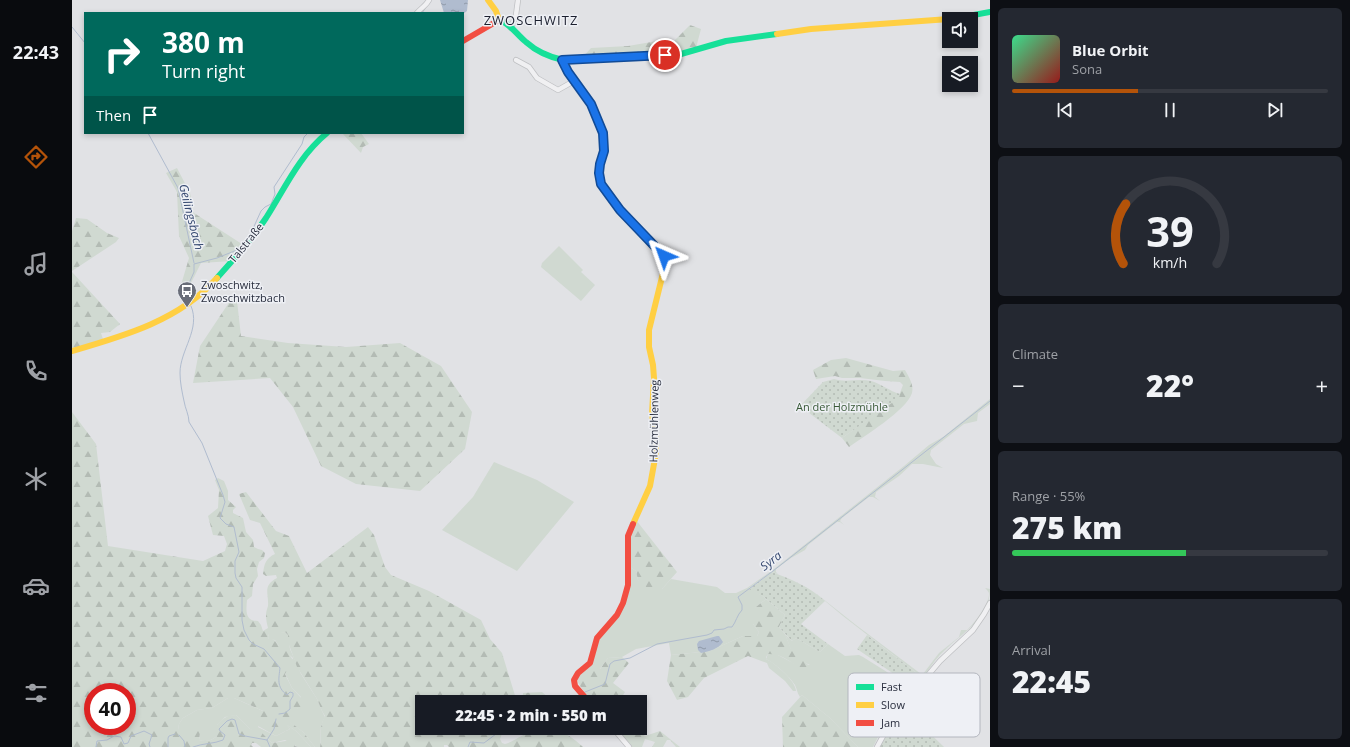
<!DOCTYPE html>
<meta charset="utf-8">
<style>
body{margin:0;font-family:"Open Sans",sans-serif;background:#242831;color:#f1f3f6;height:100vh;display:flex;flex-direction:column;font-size:15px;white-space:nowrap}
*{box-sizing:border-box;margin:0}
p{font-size:13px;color:#9ea1a6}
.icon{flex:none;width:22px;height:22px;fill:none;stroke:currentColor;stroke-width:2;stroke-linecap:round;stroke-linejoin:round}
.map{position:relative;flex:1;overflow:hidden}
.panel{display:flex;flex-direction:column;gap:8px;padding:8px;background:#0d0f14;width:360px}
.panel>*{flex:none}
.hud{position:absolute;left:12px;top:12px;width:380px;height:122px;border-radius:0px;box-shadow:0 2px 6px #0003;background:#00695c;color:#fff;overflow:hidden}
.controls{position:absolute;left:870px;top:12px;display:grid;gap:8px}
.controls a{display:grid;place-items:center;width:36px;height:36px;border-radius:0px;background:#171b24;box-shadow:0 2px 6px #0003;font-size:20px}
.speed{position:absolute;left:12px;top:683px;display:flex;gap:8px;font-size:20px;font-weight:700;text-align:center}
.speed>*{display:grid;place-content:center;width:52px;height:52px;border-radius:50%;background:#171b24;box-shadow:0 2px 6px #0003;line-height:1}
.speed .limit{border:6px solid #d22;background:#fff;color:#111}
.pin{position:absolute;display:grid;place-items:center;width:34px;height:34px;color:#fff;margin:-17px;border:2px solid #fff;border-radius:50%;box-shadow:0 1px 4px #0007}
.me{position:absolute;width:44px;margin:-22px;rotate:317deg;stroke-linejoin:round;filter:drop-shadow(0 0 3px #0008)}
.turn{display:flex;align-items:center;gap:14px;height:84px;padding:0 12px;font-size:18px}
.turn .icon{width:52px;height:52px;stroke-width:2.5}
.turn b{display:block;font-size:28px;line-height:34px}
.then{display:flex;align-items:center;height:38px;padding:0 12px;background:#0003;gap:8px;font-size:15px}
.big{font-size:30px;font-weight:800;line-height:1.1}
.panel .widget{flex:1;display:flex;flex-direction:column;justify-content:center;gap:6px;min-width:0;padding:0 14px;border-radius:6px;background:#242831}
.panel .dial{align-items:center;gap:0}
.dial svg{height:104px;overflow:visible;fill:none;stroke:#363941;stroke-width:7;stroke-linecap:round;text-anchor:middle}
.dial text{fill:#f1f3f6;stroke:none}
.song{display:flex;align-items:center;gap:12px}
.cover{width:48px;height:48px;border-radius:6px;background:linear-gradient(135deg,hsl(150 70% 55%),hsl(0 70% 35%))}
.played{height:4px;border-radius:2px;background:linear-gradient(90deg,#b45309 40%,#363941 40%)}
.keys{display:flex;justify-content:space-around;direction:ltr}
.heat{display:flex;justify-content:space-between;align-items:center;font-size:22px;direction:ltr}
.charge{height:6px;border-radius:3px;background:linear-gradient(90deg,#34c759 55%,#363941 0)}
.trip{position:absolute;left:343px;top:695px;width:232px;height:40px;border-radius:0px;background:#171b24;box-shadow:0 2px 6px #0003;font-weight:800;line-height:40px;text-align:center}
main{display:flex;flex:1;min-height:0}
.tabs{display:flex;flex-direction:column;width:72px;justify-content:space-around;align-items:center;background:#090b0e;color:#9ea1a6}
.tabs .icon{width:28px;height:28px}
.tabs .current{color:#b45309}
.tabs b{font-size:18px;color:#f1f3f6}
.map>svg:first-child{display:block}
</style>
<main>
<nav class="tabs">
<b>22:43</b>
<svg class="icon current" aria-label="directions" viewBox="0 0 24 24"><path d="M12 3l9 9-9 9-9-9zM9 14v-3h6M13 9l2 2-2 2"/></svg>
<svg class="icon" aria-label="music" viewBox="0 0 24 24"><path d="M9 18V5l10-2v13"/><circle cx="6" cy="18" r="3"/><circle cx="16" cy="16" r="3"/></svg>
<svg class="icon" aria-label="phone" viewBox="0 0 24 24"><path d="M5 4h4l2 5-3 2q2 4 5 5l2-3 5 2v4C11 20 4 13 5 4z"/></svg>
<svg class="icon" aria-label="climate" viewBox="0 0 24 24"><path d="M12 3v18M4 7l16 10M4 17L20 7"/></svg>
<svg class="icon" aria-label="car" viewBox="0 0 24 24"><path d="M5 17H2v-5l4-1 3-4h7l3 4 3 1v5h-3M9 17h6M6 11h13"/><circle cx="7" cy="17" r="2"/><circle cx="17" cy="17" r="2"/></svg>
<svg class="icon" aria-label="filters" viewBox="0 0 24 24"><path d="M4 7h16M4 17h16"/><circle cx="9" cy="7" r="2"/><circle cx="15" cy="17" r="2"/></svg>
</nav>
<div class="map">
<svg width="918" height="747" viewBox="0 0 918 747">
<defs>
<pattern id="forest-firs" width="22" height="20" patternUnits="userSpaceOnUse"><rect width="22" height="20" fill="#d0d9d1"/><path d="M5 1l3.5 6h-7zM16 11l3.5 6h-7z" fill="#b3bbb4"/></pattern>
<pattern id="park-dots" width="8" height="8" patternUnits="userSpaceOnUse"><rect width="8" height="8" fill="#d0d9d1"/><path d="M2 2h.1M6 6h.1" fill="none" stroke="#b3bbb4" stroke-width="1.8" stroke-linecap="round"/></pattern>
<pattern id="water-ripples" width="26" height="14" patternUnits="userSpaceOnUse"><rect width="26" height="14" fill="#b0bccf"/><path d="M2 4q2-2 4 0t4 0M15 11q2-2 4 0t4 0" fill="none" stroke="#8f99a9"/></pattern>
</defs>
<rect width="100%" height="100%" fill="#e1e2e5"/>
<g fill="#d0d9d1">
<polygon points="487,246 511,270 509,272 523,285 509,301 469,267 470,263"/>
<polygon points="918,399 918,404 906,413 905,421 892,424 859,450 858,455 864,464 871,468 851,464 840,464 827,476 804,492 803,497 808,501 801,497 797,497 770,518 768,521 772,525 768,522 765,522 736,545 733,550 719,558 704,569 704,572 706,574 700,572 677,588 692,597 694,599 684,607 681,624 687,632 685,636 671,636 638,651 599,655 597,643 564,649 550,657 536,658 527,670 519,665 528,636 545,619 558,567 564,571 566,580 590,589 599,579 645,587 653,593 664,593 675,588 702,569 832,466 857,445 871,437"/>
<polygon points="422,462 465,480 502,502 445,571 370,530 401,497"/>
<path d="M913,588l5,1c0,29 -28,44 -46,62 -12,11 -20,27 -30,40h-1l10,-13 -80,-62 -30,-25 43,34 65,49h2l16,-21 20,-16 2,-7h6c7,-6 23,-27 22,-37 -1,-2 -2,-3 -4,-5z"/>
<path d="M213,632l3,3 2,14 11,25 16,25 5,12 3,6c-7,13 -3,16 -5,30h-5l-12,-15 -15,-11 10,-13 3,-11 -9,-9 -7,-15 8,-15 -14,-12 -4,-6 -6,-1 -1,-2 1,-3z"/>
<path d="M713,634l7,7 4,-3 24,14 8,-8 17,12 14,-1 4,2 24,15 21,18 1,2v4l-23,26 -5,2 1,5 -9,18h-15l-28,-29 -28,-23 -2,2c-3,-4 -3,-8 -5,-12 -6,-9 -19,-21 -29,-26l2,-5h8l19,10 15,1c-8,-3 -11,-11 -19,-15z"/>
<path d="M156,698h6l31,14 -7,15 18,9 14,-7 -4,-5 10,7 15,16h-13l-13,-7 -13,3 -7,-7 -15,-7 -14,-14 -11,2 -8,8v11c-6,5 -11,6 -18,4l1,-7 -24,-2 2,-1 1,-6 4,-6 14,-8 15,-2z"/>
</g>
<g fill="url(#forest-firs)" fill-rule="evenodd">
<polygon points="618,25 629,29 625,44 626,50 609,54 509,59 519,48 556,46 585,41 601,42"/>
<polygon points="270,133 289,133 297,144 291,147 289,153"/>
<polygon points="105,168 118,193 122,213 173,246 160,261 129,263 113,295 106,295 117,258 107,236 105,192 94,173"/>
<polygon points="4,218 15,219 35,233 47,238 44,242 0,271 0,231"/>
<polygon points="0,272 48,324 38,332 29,333 32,342 0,351"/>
<polygon points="164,292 169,336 216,343 274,347 328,343 369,366 400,412 393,449 348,491 284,484 249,466 221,407 198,378 121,383 128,346"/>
<path d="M774,358l47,13 12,-1c4,7 9,15 7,23 -5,17 -49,44 -63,54l-7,-9 56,-40 5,-13 -3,-3 -15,-1 -25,-3h-18l-7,-2 -19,3 -3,-9 18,-10z"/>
<path d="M0,412l24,32 12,102 95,15 22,-10 2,-7 -3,-8 -11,-1 -5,-19 10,-8 1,-18 -4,-10 3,-2 6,3 4,10v9l8,7 -3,3v3l10,5 3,14 7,8 1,7 4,2 4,1 3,3 -1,5 -5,4 -2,7 1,7 -5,8 -1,12 -5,4c-1,11 -2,21 11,21l3,4 2,6 5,-3c-1,-4 -2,-8 -2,-13 0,-3 1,-6 2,-9 1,-13 -6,-20 9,-28l-1,-3 -10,1 -3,-2c1,-10 3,-16 12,-20l-15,-31 -10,-3 -11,-26 7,-2 30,39 13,5 18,37 61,-46 6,8 11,32 6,8 38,16 52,29 9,19 12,14 15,49h-95v26h85l-4,3 -3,8 2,4 3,1c10,-2 25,-16 34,-14 1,0 6,3 6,4 14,-8 28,4 38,13h-134l-2,-2h-3v2h-124c2,-14 -2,-17 5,-31l-3,-5 -5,-12 -20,-32 -9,-25v-7l-3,-3 -4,1 -6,4 -6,-3 -1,3 1,2c5,-1 7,3 10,7h3l4,2c2,7 7,9 8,16l-5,3 -4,7 7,14 13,14 -1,4 -6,2 -1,2 2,5 -2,4h-7l-1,2 14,11 12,15h-4l-15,-16 -9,-6 3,4 -14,7 -18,-10 -2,-12 3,-3h4l-29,-13h-6l-16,10 -15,2 -14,8 -4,6 -1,6 14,-3 6,2 2,4 -1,7c7,2 12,1 18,-4v-11c6,-7 10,-10 19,-10l14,14 9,1 13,13 20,-3 3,6 3,1h-37l-5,-4h-4l-1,2 2,2h-181zM21,692h34v34h-34z"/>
<path d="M564,520l41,52 -15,17 -11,2 -13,-11 -2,-9 -6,-4c0,-16 -1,-32 6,-47z"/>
<path d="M694,599l19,16 -6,12 6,7 6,15 5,3 12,13 6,1 -1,5c-14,3 -25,-18 -45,-17l-2,3v2c9,4 30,22 30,32h-3l-8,-10 -16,-13 -2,-5 -19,-7 -44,22 -16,19 -11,3 -10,-19 4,-26 39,-4 33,-15h14l2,-4 -6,-8 -1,-11 4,-6z"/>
<path d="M550,657l7,6 -16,20 12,9 -6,10h-26c-6,-7 -12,-13 -16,-22l1,-4 13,-11 9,4 8,-11z"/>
<polygon points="470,692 478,699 483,702 450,702 451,693"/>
<polygon points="730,695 758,718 786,747 711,747 710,717"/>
<polygon points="543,728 565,728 573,736 588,731 608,747 604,747 598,740 595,740 591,747 580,747 583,742 573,739 570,747 557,747"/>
</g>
<g fill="url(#park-dots)">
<path d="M762,379c12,4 25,-1 37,2 11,3 18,10 29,13l-1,4 -57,40 -42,-32 23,-24z"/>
<path d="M700,572c21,8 36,14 53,29l-24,23 27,20 -8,8 -24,-14 -4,3 -13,-14 6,-12 -21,-18 -15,-8z"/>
<polygon points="795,635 851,678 841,691 819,672 785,649"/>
<polygon points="832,708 872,747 807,747 812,736"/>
</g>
<g fill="url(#water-ripples)">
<polygon points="368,0 396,0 395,11 391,14 391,13 372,13"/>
<path d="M645,636h2l4,6c-5,7 -13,9 -22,11l-3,-3 -1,-6 2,-3z"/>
</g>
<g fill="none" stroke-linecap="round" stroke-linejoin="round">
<g stroke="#b0bccf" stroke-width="1">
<polyline points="350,13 352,10"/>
<polyline points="0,27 13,43"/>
<polyline points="76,133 106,188 122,263"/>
<polyline points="114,298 114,290 122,272 122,264 145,258 165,250 179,233 189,211 193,207 199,204 203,194 202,187 230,144 232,137 236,133"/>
<path d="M119,306c10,23 -11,44 -11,67 0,9 2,19 4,28 1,7 5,14 5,21l13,21 21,52 2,7 -5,16 6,6 8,3 5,25 -4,9v12l1,5 6,9v33l2,10 5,10 4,4 11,5 16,19c-1,10 -4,19 7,27l3,-3 3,1v3l-3,5v8l-5,4 -6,1"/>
<path d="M513,692l20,-8 5,-20 4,-3 16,-3 27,-14 50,-9 5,-2 2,-3 10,-1 4,-2h4c4,-5 5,-12 10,-17v-5l-4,-8 35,-26 217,-170"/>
<polyline points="463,702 467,702"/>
<polyline points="497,702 507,696"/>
<polyline points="107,735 112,741 113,747"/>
<polyline points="195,740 202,729 204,719"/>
<polyline points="24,747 25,741 35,740 42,736 49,737 52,744 56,743 59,736 72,731 80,735 77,744 78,747"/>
<polyline points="96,747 96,738 97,736 103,734"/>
<path d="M121,747c10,-4 21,-3 30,-7l2,-5 -5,-4 -1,-2 8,-8 5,-2 3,1 4,14 6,2 22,4 3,7"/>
<polyline points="396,747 398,742 412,743 424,734 426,728"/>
</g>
<g stroke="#bfc0c3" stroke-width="6">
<g id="street">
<path d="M345,13c5,-6 9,-7 12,-13"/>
<polyline points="439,28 444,15 446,0"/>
<polyline points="444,60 457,67 465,78 486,90 502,81"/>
<polyline points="541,728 557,747"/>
<polyline points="805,747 816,727 857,674 868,661 901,630 912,614 918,603"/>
</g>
</g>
<use href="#street" stroke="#f0f0f2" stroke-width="4.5"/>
<g stroke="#16e098" stroke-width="6">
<polyline points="880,19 918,12"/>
<path d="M427,20c11,3 18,15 27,22 10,9 23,15 37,18l118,-6 45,-13 51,-7"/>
<path d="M145,278c17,-19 35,-39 49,-60 19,-30 33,-62 61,-85"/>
</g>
<g stroke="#ffcf43" stroke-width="6">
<polyline points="416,0 424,11 427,20"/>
<polyline points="705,34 739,29 877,19"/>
<path d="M0,351c52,-15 108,-31 145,-73"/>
<polyline points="561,524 578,486 584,453 584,441 580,414 582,378 581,365 577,347 577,330 593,265 593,261"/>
</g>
<g stroke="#f24e42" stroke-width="6">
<polyline points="391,41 427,20"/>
<path d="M491,60c7,16 19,28 28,43 4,9 8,20 11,29 6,15 -3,27 -3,41 0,22 49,67 65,83l1,5"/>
<polyline points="517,702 503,686 502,680 506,673 518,663 525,638 545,615 551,603 556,585 556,536 561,524"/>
</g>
</g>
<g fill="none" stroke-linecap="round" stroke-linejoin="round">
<g stroke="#114b97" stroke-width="10">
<polyline id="route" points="592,256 548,210 529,184 527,173 528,164 532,151 531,133 519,104 496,72 490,60 593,55"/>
</g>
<use href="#route" stroke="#1a73e8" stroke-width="7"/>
</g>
<defs>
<g id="bus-pin" transform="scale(1)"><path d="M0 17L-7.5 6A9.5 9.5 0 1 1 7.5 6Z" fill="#696d78" stroke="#eef0f5"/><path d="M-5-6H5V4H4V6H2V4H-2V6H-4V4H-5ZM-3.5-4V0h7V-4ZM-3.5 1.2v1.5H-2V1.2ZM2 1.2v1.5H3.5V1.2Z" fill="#fff"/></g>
</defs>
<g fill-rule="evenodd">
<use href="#bus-pin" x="115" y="291"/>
</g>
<g text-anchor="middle" stroke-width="3" stroke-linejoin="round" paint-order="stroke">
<g font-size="11" fill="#292e3e" stroke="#eef0f5">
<text transform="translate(174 243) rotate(-51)" y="4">Talstraße</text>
<text transform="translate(582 421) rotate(-89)" y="4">Holzmühlenweg</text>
</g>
<g font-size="11" fill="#292e3e" stroke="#eef0f5" text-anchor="start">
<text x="129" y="289">Zwoschwitz,<tspan x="129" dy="13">Zwoschwitzbach</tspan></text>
</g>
<g font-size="11" fill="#395937" stroke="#eef0f5">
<text x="770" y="411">An der Holzmühle</text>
</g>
<g font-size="12" font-style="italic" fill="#354870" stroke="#eef0f5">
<text transform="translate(119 217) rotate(76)" y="4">Geilingsbach</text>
<text transform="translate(699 561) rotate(-38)" y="4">Syra</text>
</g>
<g font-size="13" letter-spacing="1" fill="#1b1f2e" stroke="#eef0f5">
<text x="459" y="25">ZWOSCHWITZ</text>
</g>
</g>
<rect x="776" y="673" width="132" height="64" rx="6" fill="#eef0f5" stroke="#b3b6be" stroke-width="1"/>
<rect x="784" y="684" width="18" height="6" fill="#16e098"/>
<rect x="784" y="702" width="18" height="6" fill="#ffcf43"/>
<rect x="784" y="720" width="18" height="6" fill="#f24e42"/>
<g font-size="11" fill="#292e3e">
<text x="809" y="691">Fast</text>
<text x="809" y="709">Slow</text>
<text x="809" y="727">Jam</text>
</g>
</svg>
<div class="controls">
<a><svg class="icon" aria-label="sound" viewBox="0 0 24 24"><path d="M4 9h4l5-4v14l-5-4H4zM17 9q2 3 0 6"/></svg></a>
<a><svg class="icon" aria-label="layers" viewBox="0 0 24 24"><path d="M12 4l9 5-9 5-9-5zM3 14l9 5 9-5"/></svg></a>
</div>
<div class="speed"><div class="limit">40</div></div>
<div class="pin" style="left:593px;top:55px;background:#d93025"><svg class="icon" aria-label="arrive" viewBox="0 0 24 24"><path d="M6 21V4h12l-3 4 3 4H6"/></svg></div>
<svg class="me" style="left:592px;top:256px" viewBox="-20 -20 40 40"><path d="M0-17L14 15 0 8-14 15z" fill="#1a73e8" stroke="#fff" stroke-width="4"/></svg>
<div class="trip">22:45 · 2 min · 550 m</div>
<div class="hud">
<div class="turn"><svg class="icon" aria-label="right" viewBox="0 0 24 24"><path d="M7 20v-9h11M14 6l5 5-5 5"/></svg><div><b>380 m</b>Turn right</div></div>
<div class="then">Then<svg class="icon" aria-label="arrive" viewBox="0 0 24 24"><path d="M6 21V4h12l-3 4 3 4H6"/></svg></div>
</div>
</div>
<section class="panel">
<div class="widget">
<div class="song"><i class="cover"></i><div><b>Blue Orbit</b><p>Sona</p></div></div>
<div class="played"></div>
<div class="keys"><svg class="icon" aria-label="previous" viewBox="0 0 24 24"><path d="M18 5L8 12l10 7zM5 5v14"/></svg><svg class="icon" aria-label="pause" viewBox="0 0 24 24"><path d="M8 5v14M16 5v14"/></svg><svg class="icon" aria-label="next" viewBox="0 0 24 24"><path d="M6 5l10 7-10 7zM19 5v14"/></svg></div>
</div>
<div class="widget dial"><svg viewBox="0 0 100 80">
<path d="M14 69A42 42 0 1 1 86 69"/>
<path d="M14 69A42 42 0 0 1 16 23" stroke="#b45309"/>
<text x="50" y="56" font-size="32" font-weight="700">39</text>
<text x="50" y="72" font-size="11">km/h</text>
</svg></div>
<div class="widget"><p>Climate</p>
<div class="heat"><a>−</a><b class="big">22°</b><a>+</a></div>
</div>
<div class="widget"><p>Range · 55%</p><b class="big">275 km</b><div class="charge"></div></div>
<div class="widget"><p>Arrival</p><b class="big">22:45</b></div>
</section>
</main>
